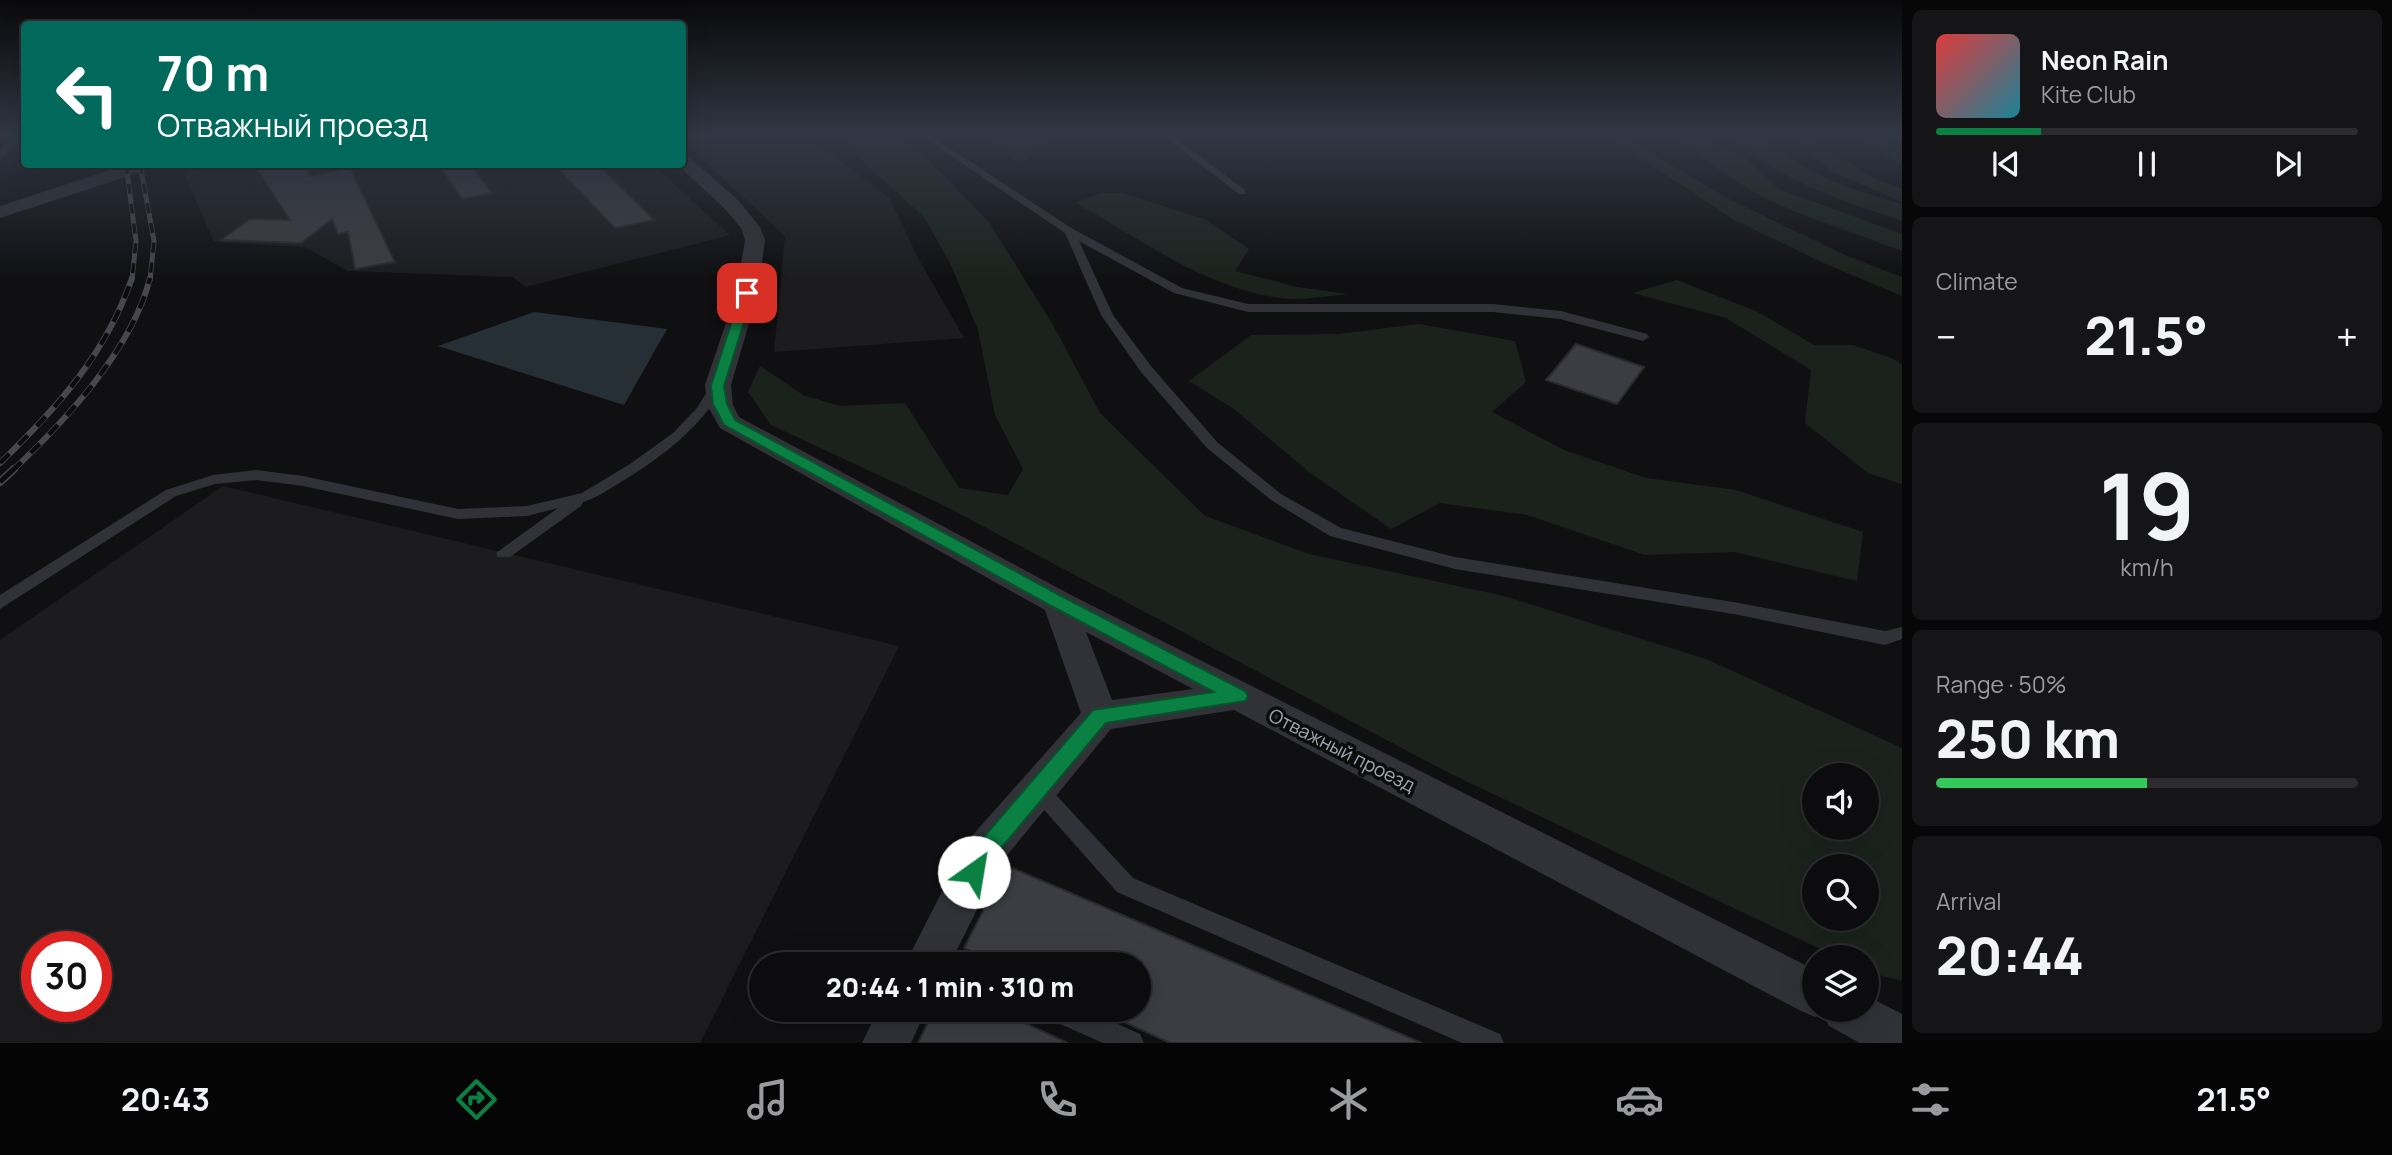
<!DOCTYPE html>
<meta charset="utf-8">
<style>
body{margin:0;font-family:Manrope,sans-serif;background:#151517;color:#f1f3f6;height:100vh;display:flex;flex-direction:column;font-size:26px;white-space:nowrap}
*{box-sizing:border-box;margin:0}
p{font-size:23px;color:#9a9b9e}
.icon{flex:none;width:38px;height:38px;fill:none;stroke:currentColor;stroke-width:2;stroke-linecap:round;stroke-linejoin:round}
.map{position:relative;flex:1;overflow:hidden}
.drawer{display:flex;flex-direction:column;gap:10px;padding:10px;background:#070708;width:490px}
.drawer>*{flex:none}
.banner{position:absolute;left:21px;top:21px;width:665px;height:147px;border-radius:7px;box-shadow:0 7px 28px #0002,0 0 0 2px #2c2c2e;background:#00695c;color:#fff;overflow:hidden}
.controls{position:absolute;left:1802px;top:763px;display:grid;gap:14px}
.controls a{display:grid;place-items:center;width:77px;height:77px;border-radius:50%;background:#0c0c0e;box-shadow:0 7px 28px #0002,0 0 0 2px #2c2c2e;font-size:35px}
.speed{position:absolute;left:21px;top:931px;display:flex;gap:14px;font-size:35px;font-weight:700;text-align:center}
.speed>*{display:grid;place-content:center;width:91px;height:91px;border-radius:50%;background:#0c0c0e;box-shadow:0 7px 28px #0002,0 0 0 2px #2c2c2e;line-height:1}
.speed .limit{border:10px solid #d22;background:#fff;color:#111}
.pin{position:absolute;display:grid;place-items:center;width:60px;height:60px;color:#fff;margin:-30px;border-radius:14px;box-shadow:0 4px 10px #0006}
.me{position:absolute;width:77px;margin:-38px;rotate:32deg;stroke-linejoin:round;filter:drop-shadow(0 0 5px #0008)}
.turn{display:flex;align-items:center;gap:24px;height:147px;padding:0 21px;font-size:32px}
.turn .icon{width:91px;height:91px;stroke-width:2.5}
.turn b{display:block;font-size:49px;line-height:60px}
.big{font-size:52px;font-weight:800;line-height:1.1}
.drawer .card{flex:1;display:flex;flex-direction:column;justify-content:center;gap:10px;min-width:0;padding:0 24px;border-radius:10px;background:#151517}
.drawer .dial{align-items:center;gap:0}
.dial b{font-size:91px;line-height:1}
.song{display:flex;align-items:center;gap:21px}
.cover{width:84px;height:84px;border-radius:10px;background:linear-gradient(135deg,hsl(0 70% 55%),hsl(190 70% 35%))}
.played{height:7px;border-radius:4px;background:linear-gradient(90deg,#0b8043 25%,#2c2c2e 25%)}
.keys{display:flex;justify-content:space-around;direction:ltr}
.heat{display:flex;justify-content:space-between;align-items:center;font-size:38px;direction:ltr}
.charge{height:10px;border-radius:5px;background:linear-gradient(90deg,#34c759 50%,#2c2c2e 0)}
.trip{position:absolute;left:749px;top:952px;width:402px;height:70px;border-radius:35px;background:#0c0c0e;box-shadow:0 7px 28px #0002,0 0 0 2px #2c2c2e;font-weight:800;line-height:70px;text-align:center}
.dock{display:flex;height:112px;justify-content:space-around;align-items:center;background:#050506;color:#9a9b9e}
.dock .icon{width:49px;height:49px}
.dock .current{color:#0b8043}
.dock b{font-size:32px;color:#f1f3f6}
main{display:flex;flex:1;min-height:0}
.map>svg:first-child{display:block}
</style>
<main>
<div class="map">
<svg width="1902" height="1043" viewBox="0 0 1902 1043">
<rect width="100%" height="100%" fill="#101012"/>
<g fill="#1c1c1f" fill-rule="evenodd">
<polygon points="682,134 805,134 890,199 917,256 964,338 774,352 785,236 683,141"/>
<polygon points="227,164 653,165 730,235 526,287 513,277 348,271 305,247 214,242 184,173"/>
<path d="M223,486l676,160 -199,397h-700v-403zM37,947h59v59h-59z"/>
</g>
<g fill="#1b221c" fill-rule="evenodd">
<path d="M832,134h69l5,3 83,85 64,103 47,88 105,103 104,38 195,42 202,63 196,89v233l-35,-9v-15h-30l-390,-185 -504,-267 -172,-80 -23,-33 12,-26 43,29 37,11 65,-3 54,85 49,7 15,-26 -28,-54 -17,-85 -27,-65 -27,-48zM1815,775h52v53h-52zM1815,866h52v53h-52z"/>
<polygon points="981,134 1065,134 1019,164"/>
<polygon points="1604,134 1626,134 1658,157 1731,200 1845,255 1902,277 1902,296 1828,265 1736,221"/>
<polygon points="1664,134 1703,134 1713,142 1741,154 1779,189 1902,234 1902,251 1793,211 1752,191"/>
<path d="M1727,134h41c23,39 92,58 134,70v17c-63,-21 -125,-41 -175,-87z"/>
<polygon points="1788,134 1811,134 1817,143 1873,178 1902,189 1902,202 1831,171"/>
<polygon points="1848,134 1874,134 1902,151 1902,165"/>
<path d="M1100,193h23l81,26 45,30 -14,22 62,16 51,7c-21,2 -48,7 -69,4 -79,-12 -136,-58 -203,-95z"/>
<polygon points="1677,280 1758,312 1814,345 1853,345 1891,358 1902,364 1902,484 1868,473 1805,423 1811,370 1726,318 1633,293"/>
<polygon points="1419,324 1515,341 1526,382 1492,412 1564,450 1646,478 1736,490 1863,532 1857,581 1734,552 1645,555 1527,515 1440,503 1391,529 1309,472 1234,409 1189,381 1251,335 1338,334"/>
</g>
<polygon fill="#272f36" points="534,312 667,329 624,405 438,346"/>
<g fill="#3c3d42" stroke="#2a2a2e" stroke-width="2">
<polygon points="254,164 308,164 309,176 350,168 395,262 355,269 348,232 338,234 332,219 301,243 221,240 250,219 290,220"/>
<polygon points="438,164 470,164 492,193 462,199"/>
<polygon points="554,164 597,164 654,220 615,228"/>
<polygon points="1576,344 1644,367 1617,404 1546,380"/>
<polygon points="1010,867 1422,1043 1170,1043 1098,1010 1139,1010 1139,964 1000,964 964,948 986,905 990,907"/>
<polygon points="934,1010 997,1010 1068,1043 918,1043"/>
</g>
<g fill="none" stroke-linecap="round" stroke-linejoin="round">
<g fill="#313237" fill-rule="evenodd">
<polygon points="16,134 24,134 0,160 0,151"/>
<polygon points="919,134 928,134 1073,229 1182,288 1248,304 1493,304 1561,311 1647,334 1649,337 1643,341 1560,319 1493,312 1248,312 1174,293 1079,241 1113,315 1151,366 1217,442 1281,494 1341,528 1455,557 1739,603 1885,631 1902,627 1902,639 1885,645 1739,615 1455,569 1330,536 1271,500 1207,448 1141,372 1101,315 1065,233"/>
<polygon points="1161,134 1170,134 1245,190 1245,194 1239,194"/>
<polygon points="200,164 209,164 212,169 204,171"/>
<path d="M716,384l7,4c-25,42 -61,69 -102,94 -12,7 -24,16 -38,20l-2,4 -71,51h-12l-2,-4 62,-45 -31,8 -69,3 -155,-33 -47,-6 -41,4 -39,12 -176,113v-14l166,-105 47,-15 43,-5 47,6 155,33 69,-3 55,-13 48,-29 43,-31 24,-25 14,-23z"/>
<polygon points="1038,780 1045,783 1133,878 1500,1034 1504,1043 1462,1043 1117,892 1031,795 1028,789 1031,783"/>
<polygon points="933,941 968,956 972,964 934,964 925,960 921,952 925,944"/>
<polygon points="1046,1010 1086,1010 1140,1034 1144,1043 1103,1043 1049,1019"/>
</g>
<g fill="#313237" fill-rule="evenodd">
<path d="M682,155l6,1 50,44 22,27 5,13 -7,53 -27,92 2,20 6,12 332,178 744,375v40h52v-14l35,18v29h-42l-31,-17 -6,-12 -8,3 -16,-7 -565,-300 -123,19 -112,136 -49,99h-45l64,-125 112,-126 -36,-103 -325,-182 -13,-23 -2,-20 31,-92 9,-53 -4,-12 -17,-20 -47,-44h5zM1086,632l107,57 -81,11z"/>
<polygon points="128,164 155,164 153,168 0,218 0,206"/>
<polygon points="878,1010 926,1010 911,1043 862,1043"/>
</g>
<g stroke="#46484e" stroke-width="5">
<g id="rail-far2">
<polyline points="126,164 136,241 132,280"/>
<polyline points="140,164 154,241 150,280"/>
</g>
</g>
<g stroke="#46484e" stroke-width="6">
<g id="rail-far1">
<path d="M0,463c57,-55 106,-109 132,-185"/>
<path d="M12,471c53,-50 120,-121 138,-193"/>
</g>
</g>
<g stroke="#46484e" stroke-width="8">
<polyline id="rail" points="0,482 14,469"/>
</g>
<use href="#rail-far2" stroke="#0c0c0d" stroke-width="3.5" stroke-dasharray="10" stroke-linecap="butt"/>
<use href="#rail-far1" stroke="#0c0c0d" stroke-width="4.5" stroke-dasharray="13" stroke-linecap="butt"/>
<use href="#rail" stroke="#0c0c0d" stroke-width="5" stroke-dasharray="17" stroke-linecap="butt"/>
</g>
<linearGradient id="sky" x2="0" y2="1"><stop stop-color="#09090a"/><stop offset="0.48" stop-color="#313744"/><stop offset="1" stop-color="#313744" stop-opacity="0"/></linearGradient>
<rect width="1902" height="280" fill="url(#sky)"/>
<polygon fill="#0b8043" stroke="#07532c" stroke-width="2" points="747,290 753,293 724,386 727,404 735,420 1065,598 1245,691 1248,696 1245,701 1106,723 992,859 982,879 974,882 966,879 963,872 977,845 1093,710 1214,692 1053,607 724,425 713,404 711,386 741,293"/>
<g text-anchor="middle" stroke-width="7" stroke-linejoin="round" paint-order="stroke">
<g font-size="19" fill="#a1a7b3" stroke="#0c0c0d">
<text transform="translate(1342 750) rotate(27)" y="7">Отважный проезд</text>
</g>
</g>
</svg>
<div class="controls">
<a><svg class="icon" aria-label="sound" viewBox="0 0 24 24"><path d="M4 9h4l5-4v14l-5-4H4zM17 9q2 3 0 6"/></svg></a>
<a><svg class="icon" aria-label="search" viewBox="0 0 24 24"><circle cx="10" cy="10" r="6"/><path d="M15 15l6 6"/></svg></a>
<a><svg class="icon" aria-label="layers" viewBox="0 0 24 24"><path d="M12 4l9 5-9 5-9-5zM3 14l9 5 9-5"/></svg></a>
</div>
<div class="speed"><div class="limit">30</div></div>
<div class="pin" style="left:747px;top:293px;background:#d93025"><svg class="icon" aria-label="arrive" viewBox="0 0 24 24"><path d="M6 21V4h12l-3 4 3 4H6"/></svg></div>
<svg class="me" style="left:974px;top:872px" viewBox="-20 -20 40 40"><circle r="19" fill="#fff"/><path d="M0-13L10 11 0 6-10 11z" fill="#0b8043"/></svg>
<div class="trip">20:44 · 1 min · 310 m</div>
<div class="banner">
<div class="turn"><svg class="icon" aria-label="left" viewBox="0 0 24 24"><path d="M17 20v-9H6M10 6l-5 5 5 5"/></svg><div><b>70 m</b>Отважный проезд</div></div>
</div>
</div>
<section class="drawer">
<div class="card">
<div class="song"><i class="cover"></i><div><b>Neon Rain</b><p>Kite Club</p></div></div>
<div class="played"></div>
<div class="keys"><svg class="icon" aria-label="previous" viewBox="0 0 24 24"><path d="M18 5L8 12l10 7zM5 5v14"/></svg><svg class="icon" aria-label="pause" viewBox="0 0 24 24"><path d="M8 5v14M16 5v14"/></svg><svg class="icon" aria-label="next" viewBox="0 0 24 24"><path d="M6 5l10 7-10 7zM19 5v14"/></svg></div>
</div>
<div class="card"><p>Climate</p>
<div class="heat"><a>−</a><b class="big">21.5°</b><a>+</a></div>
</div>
<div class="card dial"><b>19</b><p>km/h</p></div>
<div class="card"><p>Range · 50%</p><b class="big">250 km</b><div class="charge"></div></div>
<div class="card"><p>Arrival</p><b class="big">20:44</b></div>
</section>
</main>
<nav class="dock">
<b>20:43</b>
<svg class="icon current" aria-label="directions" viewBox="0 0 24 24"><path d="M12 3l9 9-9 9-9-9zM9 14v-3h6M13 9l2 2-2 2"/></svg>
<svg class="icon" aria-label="music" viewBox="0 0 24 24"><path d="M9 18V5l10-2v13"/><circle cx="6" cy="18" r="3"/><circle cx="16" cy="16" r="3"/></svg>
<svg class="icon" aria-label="phone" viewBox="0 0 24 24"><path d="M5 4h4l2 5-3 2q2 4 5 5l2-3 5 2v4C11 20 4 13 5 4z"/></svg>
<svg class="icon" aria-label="climate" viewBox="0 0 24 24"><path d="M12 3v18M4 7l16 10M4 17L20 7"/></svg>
<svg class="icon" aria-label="car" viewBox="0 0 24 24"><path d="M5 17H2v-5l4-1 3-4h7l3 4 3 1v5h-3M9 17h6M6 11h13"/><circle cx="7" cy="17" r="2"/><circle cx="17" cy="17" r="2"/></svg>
<svg class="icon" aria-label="filters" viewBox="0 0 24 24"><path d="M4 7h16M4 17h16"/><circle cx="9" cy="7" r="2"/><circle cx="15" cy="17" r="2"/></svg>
<b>21.5°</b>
</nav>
